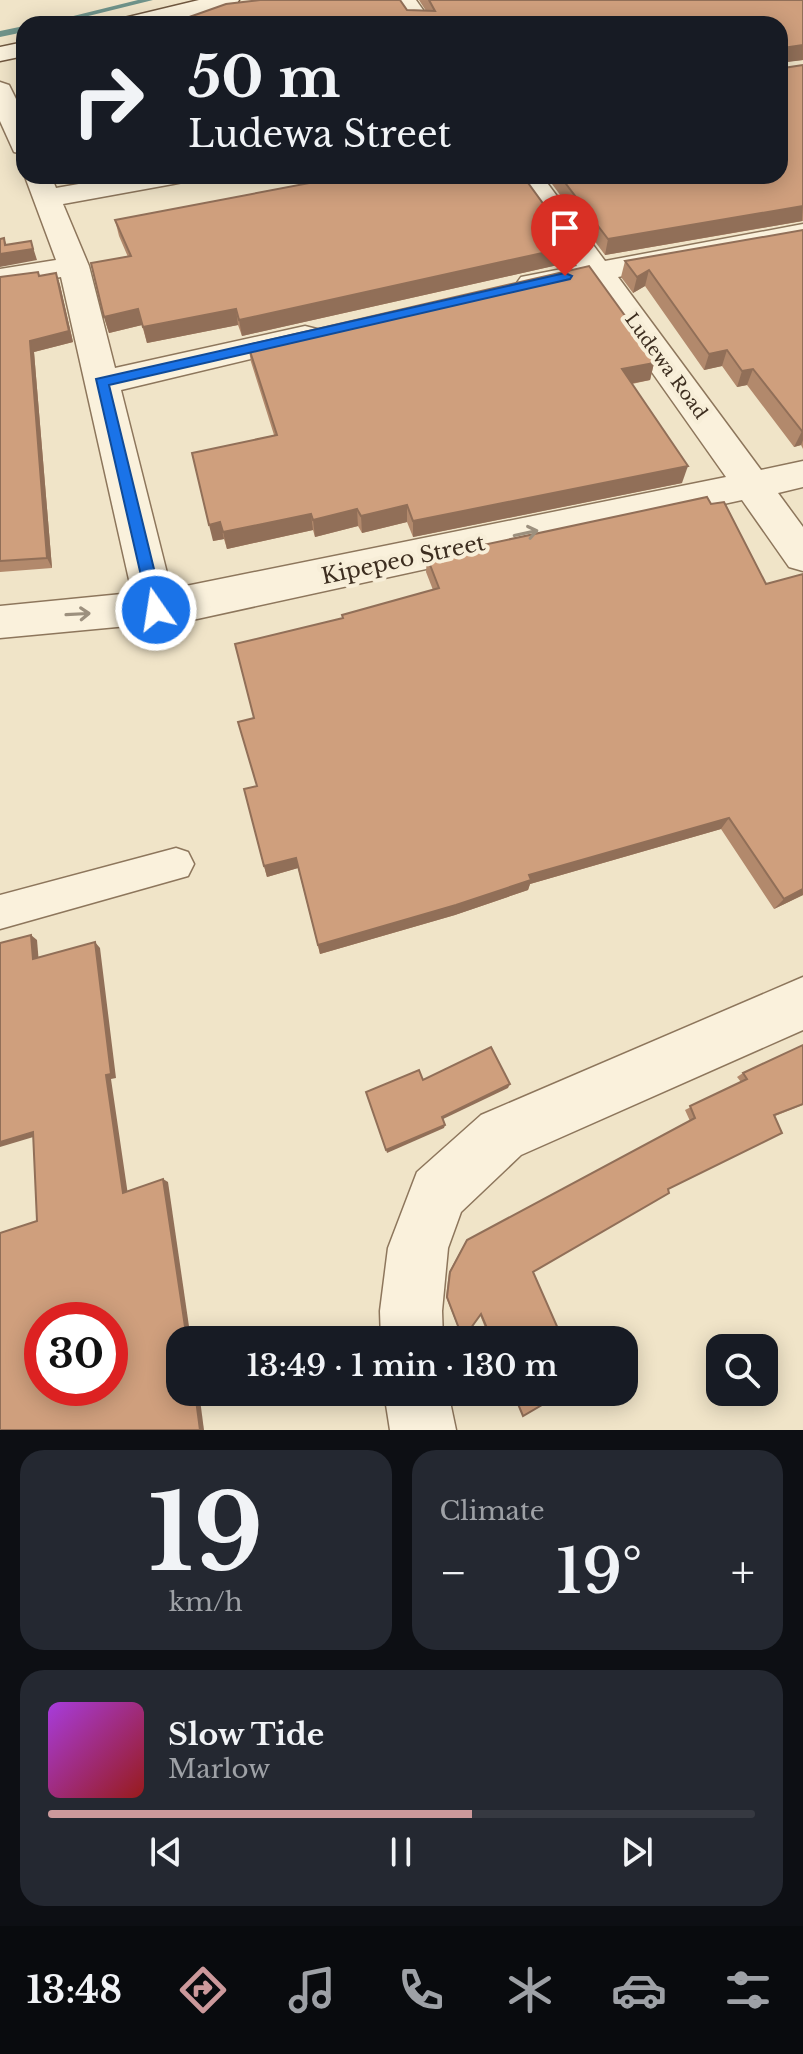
<!DOCTYPE html>
<meta charset="utf-8">
<style>
body{margin:0;font-family:"Libre Baskerville",serif;background:#242831;color:#f1f3f6;height:100vh;display:flex;flex-direction:column;font-size:30px;white-space:nowrap}
*{box-sizing:border-box;margin:0}
p{font-size:26px;color:#9ea1a6}
.icon{flex:none;width:44px;height:44px;fill:none;stroke:currentColor;stroke-width:2;stroke-linecap:round;stroke-linejoin:round}
.map{position:relative;height:1430px;overflow:hidden}
.panel{display:flex;flex-direction:column;gap:20px;padding:20px;background:#0d0f14;flex:1}
.panel>*{flex:none}
.top-card{position:absolute;left:16px;top:16px;width:772px;height:168px;border-radius:24px;box-shadow:0 4px 20px #0003;background:#171b24;color:#f1f3f6;overflow:hidden}
.controls{position:absolute;left:706px;top:1334px;display:grid;gap:16px}
.controls a{display:grid;place-items:center;width:72px;height:72px;border-radius:16px;background:#171b24;box-shadow:0 4px 20px #0003;font-size:40px}
.speed{position:absolute;left:24px;top:1302px;display:flex;gap:16px;font-size:40px;font-weight:700;text-align:center}
.speed>*{display:grid;place-content:center;width:104px;height:104px;border-radius:50%;background:#171b24;box-shadow:0 4px 20px #0003;line-height:1}
.speed .limit{border:12px solid #d22;background:#fff;color:#111}
.pin{position:absolute;display:grid;place-items:center;width:68px;height:68px;color:#fff;margin:-82px -34px;border-radius:50% 50% 50% 0;rotate:-45deg;box-shadow:0 0 8px #0007}
.pin .icon{rotate:45deg}
.me{position:absolute;width:88px;margin:-44px;rotate:347deg;stroke-linejoin:round;filter:drop-shadow(0 0 6px #0008)}
.turn{display:flex;align-items:center;gap:28px;height:168px;padding:0 40px;font-size:36px}
.turn .icon{width:104px;height:104px;stroke-width:2.5}
.turn b{display:block;font-size:56px;line-height:68px}
.big{font-size:60px;font-weight:600;line-height:1.1}
.panel .tile{flex:1;display:flex;flex-direction:column;justify-content:center;gap:12px;min-width:0;padding:0 28px;border-radius:24px;background:#242831}
.panel .dial{align-items:center;gap:0}
.dial b{font-size:104px;line-height:1}
.song{display:flex;align-items:center;gap:24px}
.cover{width:96px;height:96px;border-radius:12px;background:linear-gradient(135deg,hsl(280 70% 55%),hsl(0 70% 35%))}
.played{height:8px;border-radius:4px;background:linear-gradient(90deg,#cc999b 60%,#363941 60%)}
.keys{display:flex;justify-content:space-around;direction:ltr}
.heat{display:flex;justify-content:space-between;align-items:center;font-size:44px;direction:ltr}
.panel .tiles{flex:1;display:grid;gap:20px;grid-template-columns:1fr 1fr}
.tile:last-child{grid-column:span 2}
.trip{position:absolute;left:166px;top:1326px;width:472px;height:80px;border-radius:24px;background:#171b24;box-shadow:0 4px 20px #0003;font-weight:600;line-height:80px;text-align:center}
.tabs{display:flex;height:128px;justify-content:space-around;align-items:center;background:#090b0e;color:#9ea1a6}
.tabs .icon{width:56px;height:56px}
.tabs .selected{color:#cc999b}
.tabs b{font-size:36px;color:#f1f3f6}
.map>svg:first-child{display:block}
</style>
<div class="map">
<svg width="803" height="1430" viewBox="0 0 803 1430">
<rect width="100%" height="100%" fill="#f0e4c8"/>
<g fill="none" stroke-linecap="round" stroke-linejoin="round">
<g fill="#6f938a" fill-rule="evenodd">
<polygon points="138,0 153,0 56,24 41,24"/>
<polygon points="24,26 24,32 0,37 0,31"/>
</g>
<g stroke="#8d765c" stroke-width="3">
<polygon id="lane" points="176,848 188,852 194,864 188,876 0,929 0,895"/>
</g>
<g stroke="#8d765c" stroke-width="3">
<g id="street">
<polygon points="393,0 416,0 433,24 409,24"/>
<polygon points="0,82 9,85 24,115 24,154 14,152 0,121"/>
<polygon points="24,174 51,176 56,188 124,176 187,176 183,182 173,184 63,204 89,266 115,368 305,326 317,329 321,336 317,343 121,390 171,589 726,477 589,283 532,293 521,291 516,284 521,277 577,266 514,176 542,176 605,261 803,224 803,242 618,277 761,470 803,461 803,487 778,493 803,527 803,571 789,567 742,500 197,619 156,626 149,624 0,638 0,606 132,593 61,277 0,287 0,269 56,260"/>
<polygon points="803,977 803,1030 521,1155 461,1212 448,1248 442,1311 443,1340 381,1340 380,1311 388,1248 417,1172 481,1115"/>
<polygon points="384,1392 448,1392 456,1430 390,1430"/>
</g>
</g>
<g stroke="#6f573f" stroke-width="3">
<g id="secondary">
<polygon points="199,0 239,0 236,5 157,24 116,24 120,19"/>
<polygon points="24,42 24,56 0,61 0,47"/>
</g>
</g>
<use href="#lane" fill="#faf1dc" fill-rule="evenodd"/>
<use href="#street" fill="#faf1dc" fill-rule="evenodd"/>
<use href="#secondary" fill="#faf1dc" fill-rule="evenodd"/>
</g>
<g fill="#b2896c">
<polygon points="419,0 803,0 803,60 783,62 783,68 803,65 803,221 605,255 546,176 780,176 178,21 407,10 426,11"/>
<polygon points="334,176 523,176 571,262 242,336 238,325 147,343 142,325 109,333 104,317 128,257 119,236 115,220 334,178"/>
<polygon points="803,230 803,449 801,445 794,447 747,385 737,387 722,366 704,370 645,286 633,293 621,277 625,261"/>
<polygon points="56,273 60,285 73,342 34,352 52,568 0,572 0,277 40,276"/>
<polygon points="248,345 654,363 650,380 632,384 682,483 413,537 407,522 362,533 358,526 315,537 313,530 227,549 224,539 213,541 274,435 251,362"/>
<polygon points="427,557 766,584 803,574 803,895 774,909 721,829 530,884 528,890 455,915 320,954 298,868 267,877 264,866 257,786 254,718 342,618 342,615 433,590 426,572"/>
<polygon points="803,1045 803,1105 775,1116 668,1189 533,1272 563,1340 490,1340 480,1315 463,1339 462,1338 446,1297 449,1272 466,1241 690,1121 685,1110 741,1082 737,1077 743,1073"/>
</g>
<g fill="#916f58">
<polygon points="803,45 803,60 780,63 782,48"/>
<polygon points="803,206 802,221 605,255 608,239"/>
<polygon points="4,238 8,249 31,241 37,260 0,267 0,254 5,245"/>
<polygon points="574,246 571,262 242,336 239,320"/>
<polygon points="649,270 645,286 633,293 637,277"/>
<polygon points="56,273 60,285 73,342 34,352 52,568 47,558 30,341"/>
<polygon points="138,309 142,325 109,333 104,317"/>
<polygon points="236,309 238,325 147,343 143,327"/>
<polygon points="727,350 722,366 704,370 709,354"/>
<polygon points="654,363 650,380 618,386 622,369"/>
<polygon points="753,369 747,385 737,387 742,371"/>
<polygon points="802,431 803,431 803,440 801,445 794,447"/>
<polygon points="688,466 682,483 413,537 413,521"/>
<polygon points="407,505 407,522 362,533 361,516"/>
<polygon points="357,509 358,526 315,537 313,520"/>
<polygon points="311,514 313,530 227,549 223,532"/>
<polygon points="220,522 224,539 213,541 209,525"/>
<polygon points="729,818 721,829 530,884 528,890 455,915 320,954 318,945 529,875"/>
<polygon points="296,858 298,868 267,877 264,866"/>
<polygon points="803,889 803,895 774,909 784,899"/>
<polygon points="31,935 37,940 39,964 33,959"/>
<polygon points="95,942 100,948 116,1078 111,1079 128,1195 123,1193 106,1075"/>
<polygon points="510,1084 508,1088 441,1120 442,1117"/>
<polygon points="445,1125 444,1128 387,1153 386,1150"/>
<polygon points="33,1132 40,1135 0,1147 0,1142"/>
<polygon points="163,1179 168,1182 191,1340 187,1340"/>
<polygon points="195,1392 199,1392 204,1430 200,1430"/>
</g>
<g fill="#cf9f7d" stroke="#916f58" stroke-width="2" fill-rule="evenodd">
<polygon points="260,0 400,0 407,10 435,11 429,0 803,0 803,45 782,48 783,68 803,65 803,206 608,239 560,176 780,176 780,24 164,24 178,21 226,4"/>
<polygon points="336,176 523,176 574,246 239,320 236,309 143,327 138,309 104,317 91,263 131,256 115,220 336,178"/>
<polygon points="803,230 803,431 802,431 753,369 742,371 727,350 709,354 649,270 637,277 625,261"/>
<polygon points="4,238 5,245 31,241 33,249 0,254 0,239"/>
<polygon points="589,266 644,342 654,363 622,369 688,466 413,521 407,505 361,516 357,509 313,520 311,514 223,532 220,522 209,525 192,453 277,435 248,345"/>
<polygon points="38,272 39,276 56,273 69,331 30,341 47,558 0,561 0,277"/>
<polygon points="707,497 711,504 724,502 766,584 803,574 803,889 784,899 729,818 529,875 531,880 456,905 318,945 296,858 264,866 244,789 257,786 238,722 254,718 235,644 343,618 342,615 439,588 427,557"/>
<path d="M31,935l2,24 62,-17 16,132 -5,1 17,118 40,-14 24,161h-7v52h15l5,38h-200v-197l37,-12 -4,-89 -33,10v-199zM42,1320h68v68h-68z"/>
<polygon points="803,1045 803,1104 774,1115 782,1133 668,1189 669,1193 533,1272 563,1340 492,1340 481,1314 463,1339 447,1297 450,1272 467,1240 695,1118 690,1106 747,1079 743,1073"/>
<polygon points="491,1047 510,1084 442,1117 445,1125 386,1150 366,1092 419,1070 423,1080"/>
<polygon points="513,1392 564,1392 523,1416"/>
</g>
<defs><path id="oneway-shaft" d="M-6 0H5M1.5-3L5.5 0L1.5 3" fill="none" stroke-width="1.6" stroke-linecap="round" stroke-linejoin="round" transform="scale(2)"/></defs>
<g stroke="#9c907e">
<use href="#oneway-shaft" transform="translate(526 533) rotate(-12)"/>
<use href="#oneway-shaft" transform="translate(78 614) rotate(-3)"/>
</g>
<polygon fill="#1a73e8" stroke="#114b97" stroke-width="2" points="565,273 572,276 570,279 109,385 164,610 162,615 150,615 96,379"/>
<g text-anchor="middle" stroke-width="8" stroke-linejoin="round" paint-order="stroke">
<g font-size="18" fill="#3d2e20" stroke="#f7eed8">
<text transform="translate(666 366) rotate(54)" y="6">Ludewa Road</text>
</g>
<g font-size="22" fill="#3d2e20" stroke="#f7eed8">
<text transform="translate(403 559) rotate(-12)" y="8">Kipepeo Street</text>
</g>
</g>
</svg>
<div class="controls">
<a><svg class="icon" aria-label="search" viewBox="0 0 24 24"><circle cx="10" cy="10" r="6"/><path d="M15 15l6 6"/></svg></a>
</div>
<div class="speed"><div class="limit">30</div></div>
<div class="pin" style="left:565px;top:276px;background:#d93025"><svg class="icon" aria-label="arrive" viewBox="0 0 24 24"><path d="M6 21V4h12l-3 4 3 4H6"/></svg></div>
<svg class="me" style="left:156px;top:610px" viewBox="-20 -20 40 40"><circle r="17" fill="#1a73e8" stroke="#fff" stroke-width="3"/><path d="M0-11L8 9 0 5-8 9z" fill="#fff"/></svg>
<div class="trip">13:49 · 1 min · 130 m</div>
<div class="top-card">
<div class="turn"><svg class="icon" aria-label="right" viewBox="0 0 24 24"><path d="M7 20v-9h11M14 6l5 5-5 5"/></svg><div><b>50 m</b>Ludewa Street</div></div>
</div>
</div>
<section class="panel">
<div class="tiles">
<div class="tile dial"><b>19</b><p>km/h</p></div>
<div class="tile"><p>Climate</p>
<div class="heat"><a>−</a><b class="big">19°</b><a>+</a></div>
</div>
<div class="tile">
<div class="song"><i class="cover"></i><div><b>Slow Tide</b><p>Marlow</p></div></div>
<div class="played"></div>
<div class="keys"><svg class="icon" aria-label="previous" viewBox="0 0 24 24"><path d="M18 5L8 12l10 7zM5 5v14"/></svg><svg class="icon" aria-label="pause" viewBox="0 0 24 24"><path d="M8 5v14M16 5v14"/></svg><svg class="icon" aria-label="next" viewBox="0 0 24 24"><path d="M6 5l10 7-10 7zM19 5v14"/></svg></div>
</div>
</div>
</section>
<nav class="tabs">
<b>13:48</b>
<svg class="icon selected" aria-label="directions" viewBox="0 0 24 24"><path d="M12 3l9 9-9 9-9-9zM9 14v-3h6M13 9l2 2-2 2"/></svg>
<svg class="icon" aria-label="music" viewBox="0 0 24 24"><path d="M9 18V5l10-2v13"/><circle cx="6" cy="18" r="3"/><circle cx="16" cy="16" r="3"/></svg>
<svg class="icon" aria-label="phone" viewBox="0 0 24 24"><path d="M5 4h4l2 5-3 2q2 4 5 5l2-3 5 2v4C11 20 4 13 5 4z"/></svg>
<svg class="icon" aria-label="climate" viewBox="0 0 24 24"><path d="M12 3v18M4 7l16 10M4 17L20 7"/></svg>
<svg class="icon" aria-label="car" viewBox="0 0 24 24"><path d="M5 17H2v-5l4-1 3-4h7l3 4 3 1v5h-3M9 17h6M6 11h13"/><circle cx="7" cy="17" r="2"/><circle cx="17" cy="17" r="2"/></svg>
<svg class="icon" aria-label="filters" viewBox="0 0 24 24"><path d="M4 7h16M4 17h16"/><circle cx="9" cy="7" r="2"/><circle cx="15" cy="17" r="2"/></svg>
</nav>
